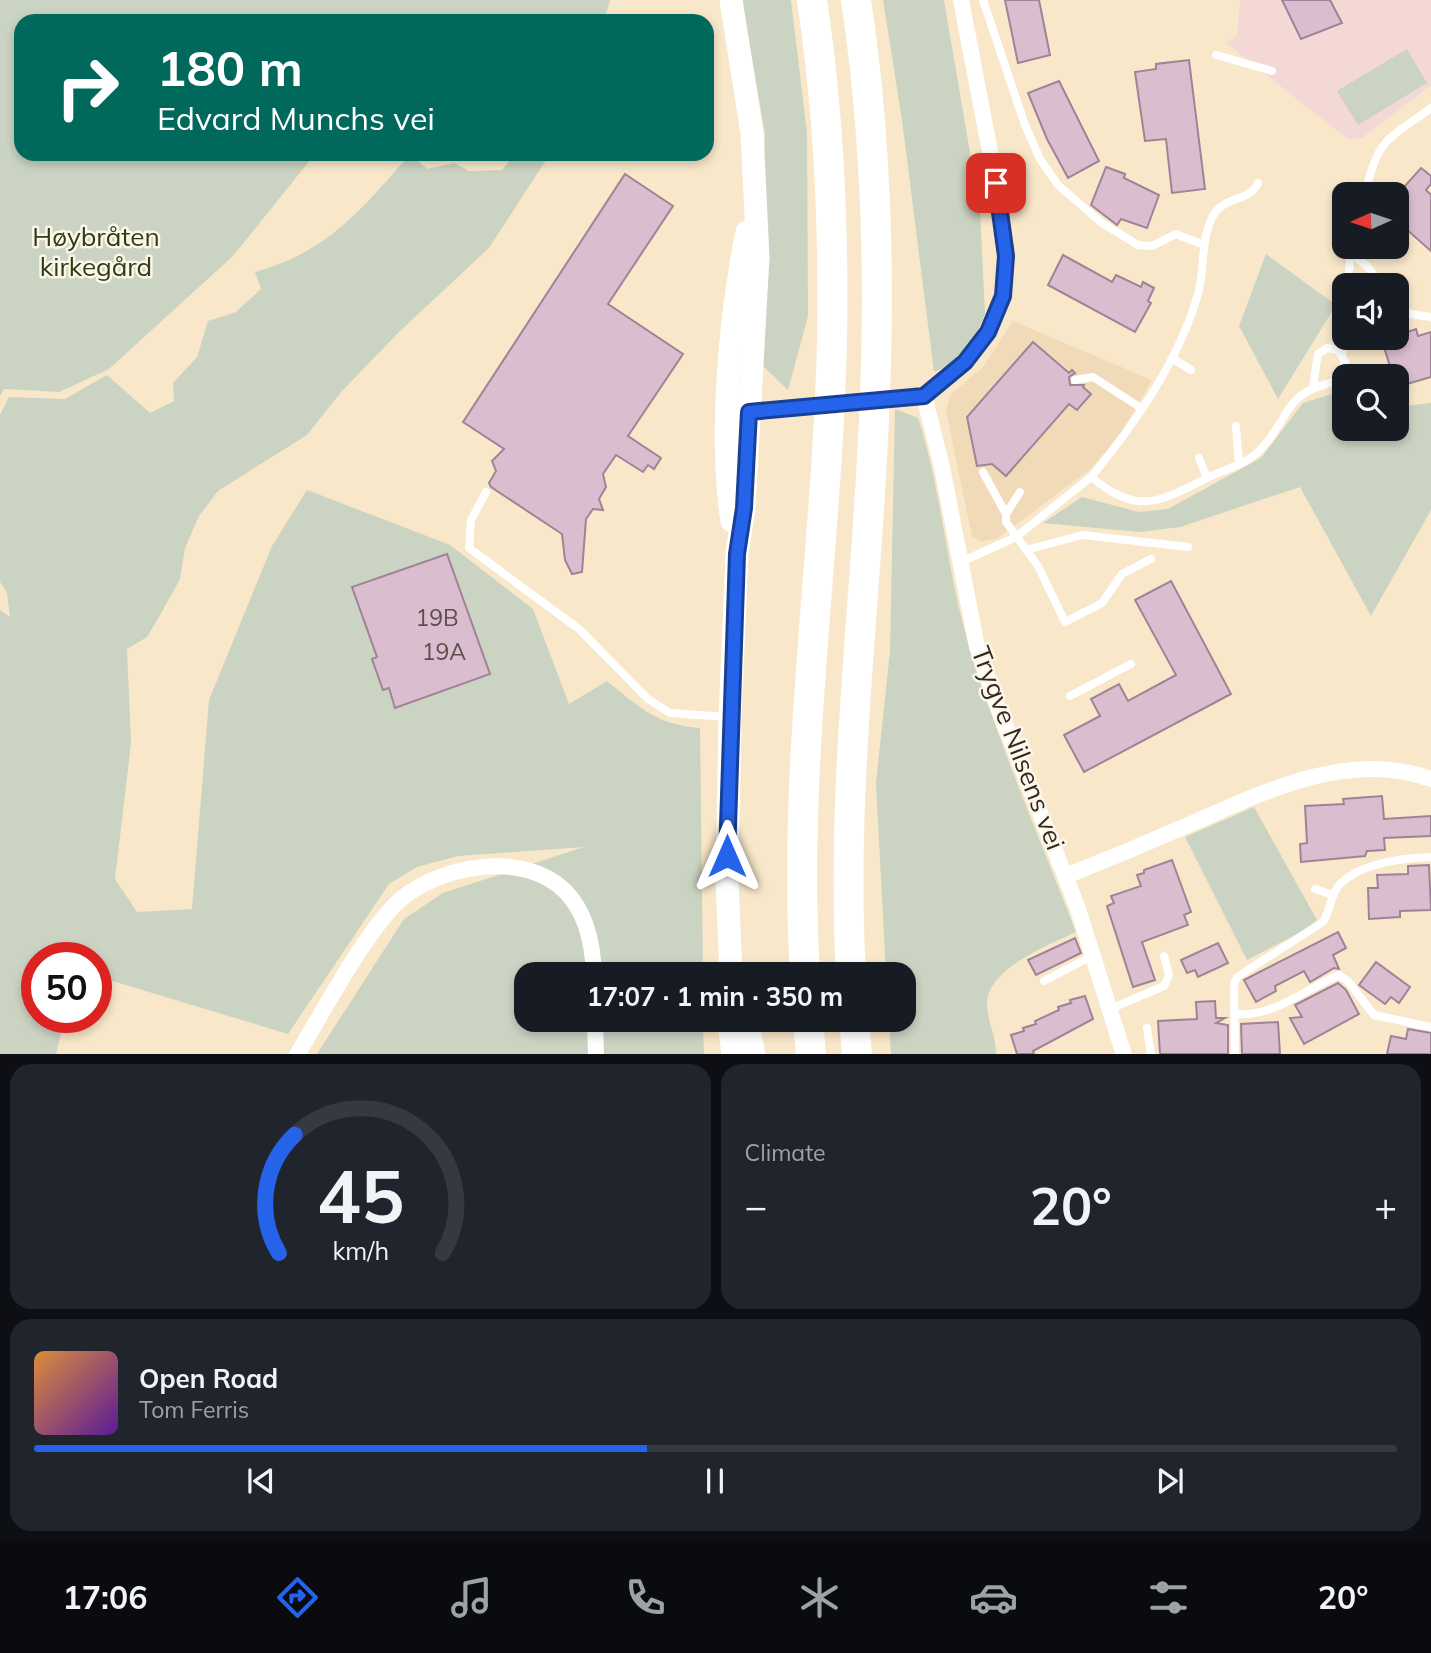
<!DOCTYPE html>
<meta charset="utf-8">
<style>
body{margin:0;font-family:Mulish,sans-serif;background:#20242c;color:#f1f3f6;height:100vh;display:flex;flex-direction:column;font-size:26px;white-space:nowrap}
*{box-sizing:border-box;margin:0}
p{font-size:23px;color:#9ea1a6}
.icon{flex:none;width:38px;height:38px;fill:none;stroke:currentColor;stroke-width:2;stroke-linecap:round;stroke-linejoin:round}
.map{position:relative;height:1054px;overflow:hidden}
.sheet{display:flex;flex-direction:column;gap:10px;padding:10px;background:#0d0f14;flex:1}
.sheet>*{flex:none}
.hud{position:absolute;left:14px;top:14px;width:700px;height:147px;border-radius:21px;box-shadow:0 4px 10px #0003;background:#00695c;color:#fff;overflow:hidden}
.needle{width:46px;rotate:267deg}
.fabs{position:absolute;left:1332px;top:182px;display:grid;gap:14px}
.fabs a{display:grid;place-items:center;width:77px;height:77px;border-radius:14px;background:#171b24;box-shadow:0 4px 10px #0003;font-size:35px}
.speed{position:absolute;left:21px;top:942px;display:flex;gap:14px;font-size:35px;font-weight:700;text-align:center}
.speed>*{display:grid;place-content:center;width:91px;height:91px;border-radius:50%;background:#171b24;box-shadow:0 4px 10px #0003;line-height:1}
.speed .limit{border:10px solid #d22;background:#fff;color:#111}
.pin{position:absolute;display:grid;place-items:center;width:60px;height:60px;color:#fff;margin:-30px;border-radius:14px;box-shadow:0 4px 10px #0006}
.me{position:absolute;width:77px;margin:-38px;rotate:0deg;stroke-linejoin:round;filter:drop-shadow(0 0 5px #0008)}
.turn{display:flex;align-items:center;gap:24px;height:147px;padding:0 28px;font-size:32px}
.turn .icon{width:91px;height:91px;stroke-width:2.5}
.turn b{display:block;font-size:49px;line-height:60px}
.big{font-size:52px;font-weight:700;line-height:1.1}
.sheet .card{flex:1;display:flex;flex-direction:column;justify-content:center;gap:10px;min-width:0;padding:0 24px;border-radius:21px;background:#20242c}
.sheet .dial{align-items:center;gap:0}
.dial svg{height:182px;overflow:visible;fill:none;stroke:#363941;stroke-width:7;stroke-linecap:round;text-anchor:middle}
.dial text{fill:#f1f3f6;stroke:none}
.song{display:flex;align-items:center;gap:21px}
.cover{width:84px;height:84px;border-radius:10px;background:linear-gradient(135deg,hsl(30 70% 55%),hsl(270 70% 35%))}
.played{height:7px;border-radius:4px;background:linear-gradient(90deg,#2563eb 45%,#363941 45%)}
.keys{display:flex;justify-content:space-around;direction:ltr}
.heat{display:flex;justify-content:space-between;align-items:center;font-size:38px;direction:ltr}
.sheet .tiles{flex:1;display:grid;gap:10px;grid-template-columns:1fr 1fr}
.card:last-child{grid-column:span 2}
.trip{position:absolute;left:514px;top:962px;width:402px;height:70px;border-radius:21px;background:#171b24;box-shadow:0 4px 10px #0003;font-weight:700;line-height:70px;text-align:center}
.dock{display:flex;height:112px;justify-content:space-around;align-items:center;background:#090b0e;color:#9ea1a6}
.dock .icon{width:49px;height:49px}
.dock .current{color:#2563eb}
.dock b{font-size:32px;color:#f1f3f6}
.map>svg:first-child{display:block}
</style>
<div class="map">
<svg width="1431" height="1055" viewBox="0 0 1431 1055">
<rect width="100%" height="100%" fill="#f9e7ca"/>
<polygon fill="#f1dab7" points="1013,321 1152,380 1117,439 1090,469 998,538 981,542 972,537 946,411 950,395 983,367"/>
<polygon fill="#f3d8d6" points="1240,0 1431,0 1431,85 1362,138 1349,140 1226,43 1237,36"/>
<g fill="#cbd3c2">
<polygon points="0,0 610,0 604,21 21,21 21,154 315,154 233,256 109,369 59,392 4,389 0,396"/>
<polygon points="742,0 791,0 807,133 808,316 788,390 763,366 757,330 765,134"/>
<polygon points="883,0 944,0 980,211 985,314 971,345 947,366 934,372 902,120"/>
<polygon points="1407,49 1427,83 1358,125 1337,91"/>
<path d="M410,154l17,15 27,-6 15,8 33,-1 13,-16h23l8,6 -57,88 -89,83 -58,60 -35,44 -89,56 -19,25 -14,32 -5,31 -20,36 -13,22 -20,12 4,94 -16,136 22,33 55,-3 17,-209 63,-154 35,-56 143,55 83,64 36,95 38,-23c32,26 50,44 93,47l3,247h-176v45h176l1,34h-387l87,-135 39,-26 141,-46 -126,9 -41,11 -28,17 -101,150 -192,-58v-19h-59v60h28l-9,37h-56v-444l10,7 -3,-24 -7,-11v-167l9,-18 56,2 42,-24 43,38 24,-12 -1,-18 24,-26 11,-36 28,-9 25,-23 -6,-17c73,-20 107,-63 155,-118z"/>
<polygon points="1266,254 1336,305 1278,399 1239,326"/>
<polygon points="1335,393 1344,401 1344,429 1396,429 1397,407 1431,403 1431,510 1371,616 1300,487 1180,527 1140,532 1043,523 1082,497 1139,512 1168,509 1261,458 1303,403"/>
<path d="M895,409l23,9c24,73 28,150 50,224 29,99 71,194 108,290 -27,13 -91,37 -89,74 1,16 9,31 9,48h-105l-2,-34h16v-45h-19l-10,-192 14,-132z"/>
<polygon points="1254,807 1317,920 1303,931 1247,960 1185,837"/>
</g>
<g fill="#dbbdd0" stroke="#9f8396" stroke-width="2">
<polygon points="1005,0 1039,0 1050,55 1018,63"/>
<polygon points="1282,0 1330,0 1342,23 1301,39"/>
<polygon points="1189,60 1205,189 1172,193 1166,139 1145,141 1135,72 1156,69 1156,64"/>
<polygon points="1059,81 1099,161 1068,178 1047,139 1028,93"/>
<polygon points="1106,167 1125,174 1124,178 1159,195 1147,228 1121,219 1117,225 1091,205"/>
<polygon points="1421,168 1431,176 1431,184 1426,190 1431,195 1431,251 1396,220 1396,196"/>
<polygon points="625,174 673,206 608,304 683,354 628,436 661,458 654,469 648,465 643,472 616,455 603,474 606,487 599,499 603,510 593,509 586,519 582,572 572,574 565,560 562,534 491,487 489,483 496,471 492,461 504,449 463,422"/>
<polygon points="1063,255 1112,282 1116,275 1141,287 1143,282 1154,288 1148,301 1151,303 1135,332 1048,285"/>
<polygon points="1416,329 1418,336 1431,332 1431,377 1397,387 1396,376 1393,376 1384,347 1401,341 1399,335"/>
<polygon points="1033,342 1069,373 1072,370 1075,373 1069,377 1070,385 1084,385 1083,387 1091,394 1077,410 1069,404 1006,476 992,464 977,466 967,417"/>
<polygon points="447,554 490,674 395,708 389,688 383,690 372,659 377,657 352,587"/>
<polygon points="1171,581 1231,694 1084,772 1064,735 1100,716 1091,699 1119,684 1128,701 1176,675 1135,600"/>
<polygon points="1382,796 1384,819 1431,816 1431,836 1384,838 1385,850 1367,851 1365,856 1301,862 1300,844 1307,843 1305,806 1344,804 1343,799"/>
<polygon points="1172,860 1191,912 1184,915 1188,925 1142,942 1155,980 1133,987 1107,906 1114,903 1111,896 1141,886 1137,875 1144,873 1144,870"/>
<polygon points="1429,865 1431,910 1400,911 1400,917 1369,919 1368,888 1378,888 1377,875 1408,874 1408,866"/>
<polygon points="1338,932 1346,948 1333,955 1339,969 1334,968 1310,982 1304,971 1275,986 1276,991 1256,1002 1244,980"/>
<polygon points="1075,938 1081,953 1036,975 1028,960"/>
<polygon points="1218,943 1228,963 1198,977 1195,970 1187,973 1181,960"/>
<polygon points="1376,962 1410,987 1399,1003 1391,997 1385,1004 1359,985"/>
<polygon points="1338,983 1346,990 1359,1014 1304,1044 1290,1018 1302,1017 1295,1005"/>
<polygon points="1085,996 1093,1019 1033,1051 1034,1054 1017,1054 1011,1035 1024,1031 1023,1028 1036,1024 1035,1021 1059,1010 1058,1007 1071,1003 1070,1000"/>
<polygon points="1215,1001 1216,1018 1225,1018 1216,1023 1228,1025 1228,1054 1160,1054 1158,1021 1197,1019 1196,1002"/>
<polygon points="1278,1022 1280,1054 1242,1054 1241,1024"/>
<polygon points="1408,1029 1431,1033 1431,1054 1387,1054 1391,1036 1406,1039"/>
</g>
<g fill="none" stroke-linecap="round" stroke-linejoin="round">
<g stroke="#fff" stroke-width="8">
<polyline points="983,0 1025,125 1040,159 1058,185 1102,223 1138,245 1152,246 1176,234 1204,245"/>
<polyline points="1216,55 1272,71"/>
<path d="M1365,194c13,-56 21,-53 66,-86"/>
<polyline points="1350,253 1367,266 1382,285"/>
<polyline points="1348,285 1351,247"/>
<polyline points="1396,304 1410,314 1431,317"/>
<polyline points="1342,355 1347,338"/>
<polyline points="1172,358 1191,370"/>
<polyline points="1075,380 1093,377 1141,408"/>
<polyline points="1236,426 1239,464"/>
<polyline points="1199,458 1207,478"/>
<polyline points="983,472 1006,514"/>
<path d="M1091,477c44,-53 88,-116 107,-183 7,-25 2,-54 15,-78 10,-20 37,-14 45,-33"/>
<polyline points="486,492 471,520 469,548 579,629 648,699 670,713 727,717"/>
<polyline points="1020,492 1006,514 1006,522 1038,566 1065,622 1102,603 1122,574 1151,559"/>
<polyline points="1026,550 1082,535 1188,547"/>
<path d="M961,562l55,-25 75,-60c48,39 68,25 118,0 17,-8 38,-13 52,-28 32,-35 21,-56 77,-68l7,-19 -7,-12 -11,-2 -9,6 -5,32"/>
<polyline points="1070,696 1131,664"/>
<polyline points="1315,889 1333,895"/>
<polyline points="1044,981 1092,956"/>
<polyline points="1110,1009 1164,986 1169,975 1164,956"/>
<path d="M1235,1014c38,4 70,-25 104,-39l9,6 26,34 57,12"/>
<polyline points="1147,1028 1151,1055"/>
<path d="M1235,1055l-1,-71 3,-7 86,-55c8,-12 7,-29 18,-39 22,-20 62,-25 90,-26"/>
</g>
<g stroke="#fff" stroke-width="16">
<polyline points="924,396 942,467 977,647 995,700 1077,906 1124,1055"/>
<polyline points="742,412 924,396 965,363 988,332 1003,296 1006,256 996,183 961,0"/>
<path d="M1066,876c43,-17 86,-35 129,-54 73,-32 155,-72 236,-43"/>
<polyline points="595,1020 596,1055"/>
<path d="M297,1055c26,-43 69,-125 104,-156 41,-34 123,-49 164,-8 22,22 28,54 29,84"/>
</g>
<g stroke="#fff" stroke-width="23">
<polyline points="731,0 752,133 758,257 744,507 737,554 730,717 727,880 731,975"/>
<path d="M732,521c-13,-84 -2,-206 15,-289"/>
<polyline points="729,1020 733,1055"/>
<polyline points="747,1020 754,1055"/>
</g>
<g stroke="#fff" stroke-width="30">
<path d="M805,975c-13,-212 22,-422 27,-633 2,-114 -3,-229 -20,-342"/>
<path d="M851,975c-10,-174 12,-344 21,-517 9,-153 7,-306 -16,-458"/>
<polyline points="808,1020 811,1055"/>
<polyline points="854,1020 857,1055"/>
</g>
</g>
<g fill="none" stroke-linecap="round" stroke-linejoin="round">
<g stroke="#184099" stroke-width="18">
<polyline id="route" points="727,856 737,554 744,508 749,412 924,396 965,362 988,332 1003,296 1006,256 996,183"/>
</g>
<use href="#route" stroke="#2563eb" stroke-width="12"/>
</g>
<g text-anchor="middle" stroke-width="5" stroke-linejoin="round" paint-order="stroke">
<g font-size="23" fill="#5c4f4b">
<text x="437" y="626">19B</text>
<text x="444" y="660">19A</text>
</g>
<g font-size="26" fill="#2d3e12" stroke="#fdf6ea">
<text x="96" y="246">Høybråten<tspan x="96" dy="30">kirkegård</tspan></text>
</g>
<g font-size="26" fill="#312a1f" stroke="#fdf6ea">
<text transform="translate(1018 748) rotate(69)" y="9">Trygve Nilsens vei</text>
</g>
</g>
</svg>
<div class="fabs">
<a><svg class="needle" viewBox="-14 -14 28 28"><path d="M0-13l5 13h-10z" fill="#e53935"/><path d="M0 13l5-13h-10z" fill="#9ea1a6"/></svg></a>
<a><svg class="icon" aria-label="sound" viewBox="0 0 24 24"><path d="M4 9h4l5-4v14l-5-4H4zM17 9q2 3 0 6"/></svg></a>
<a><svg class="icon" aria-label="search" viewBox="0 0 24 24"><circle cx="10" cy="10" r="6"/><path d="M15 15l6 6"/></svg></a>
</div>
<div class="speed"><div class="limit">50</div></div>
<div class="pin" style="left:996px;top:183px;background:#d93025"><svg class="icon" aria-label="arrive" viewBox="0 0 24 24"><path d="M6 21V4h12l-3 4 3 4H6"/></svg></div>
<svg class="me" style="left:727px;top:856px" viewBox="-20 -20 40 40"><path d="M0-17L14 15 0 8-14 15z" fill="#2563eb" stroke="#fff" stroke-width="4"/></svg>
<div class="trip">17:07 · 1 min · 350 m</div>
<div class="hud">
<div class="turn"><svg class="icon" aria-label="right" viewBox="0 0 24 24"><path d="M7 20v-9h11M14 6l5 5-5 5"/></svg><div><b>180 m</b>Edvard Munchs vei</div></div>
</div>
</div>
<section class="sheet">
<div class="tiles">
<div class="card dial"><svg viewBox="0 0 100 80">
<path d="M14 69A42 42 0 1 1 86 69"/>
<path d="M14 69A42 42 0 0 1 21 17" stroke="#2563eb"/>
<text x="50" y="56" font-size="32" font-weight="700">45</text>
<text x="50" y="72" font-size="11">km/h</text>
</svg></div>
<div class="card"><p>Climate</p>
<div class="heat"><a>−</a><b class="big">20°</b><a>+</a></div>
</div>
<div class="card">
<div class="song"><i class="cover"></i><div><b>Open Road</b><p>Tom Ferris</p></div></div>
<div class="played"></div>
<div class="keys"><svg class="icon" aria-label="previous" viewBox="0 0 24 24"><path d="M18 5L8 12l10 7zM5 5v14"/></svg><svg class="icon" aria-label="pause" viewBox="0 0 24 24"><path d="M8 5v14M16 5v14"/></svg><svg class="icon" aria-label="next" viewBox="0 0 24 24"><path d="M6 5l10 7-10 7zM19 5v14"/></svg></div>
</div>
</div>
</section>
<nav class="dock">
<b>17:06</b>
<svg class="icon current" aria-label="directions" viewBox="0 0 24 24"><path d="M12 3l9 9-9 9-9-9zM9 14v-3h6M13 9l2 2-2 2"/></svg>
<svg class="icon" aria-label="music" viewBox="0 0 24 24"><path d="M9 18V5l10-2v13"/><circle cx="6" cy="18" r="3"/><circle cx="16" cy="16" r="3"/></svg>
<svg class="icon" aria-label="phone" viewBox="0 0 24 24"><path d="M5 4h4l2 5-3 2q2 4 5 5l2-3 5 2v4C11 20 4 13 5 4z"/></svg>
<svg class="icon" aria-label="climate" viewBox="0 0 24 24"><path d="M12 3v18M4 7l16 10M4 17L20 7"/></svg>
<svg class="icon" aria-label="car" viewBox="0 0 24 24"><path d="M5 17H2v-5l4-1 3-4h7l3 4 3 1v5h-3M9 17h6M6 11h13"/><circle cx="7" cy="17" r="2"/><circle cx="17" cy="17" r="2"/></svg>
<svg class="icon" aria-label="filters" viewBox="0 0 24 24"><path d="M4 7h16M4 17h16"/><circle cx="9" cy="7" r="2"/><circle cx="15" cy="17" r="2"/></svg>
<b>20°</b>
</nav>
